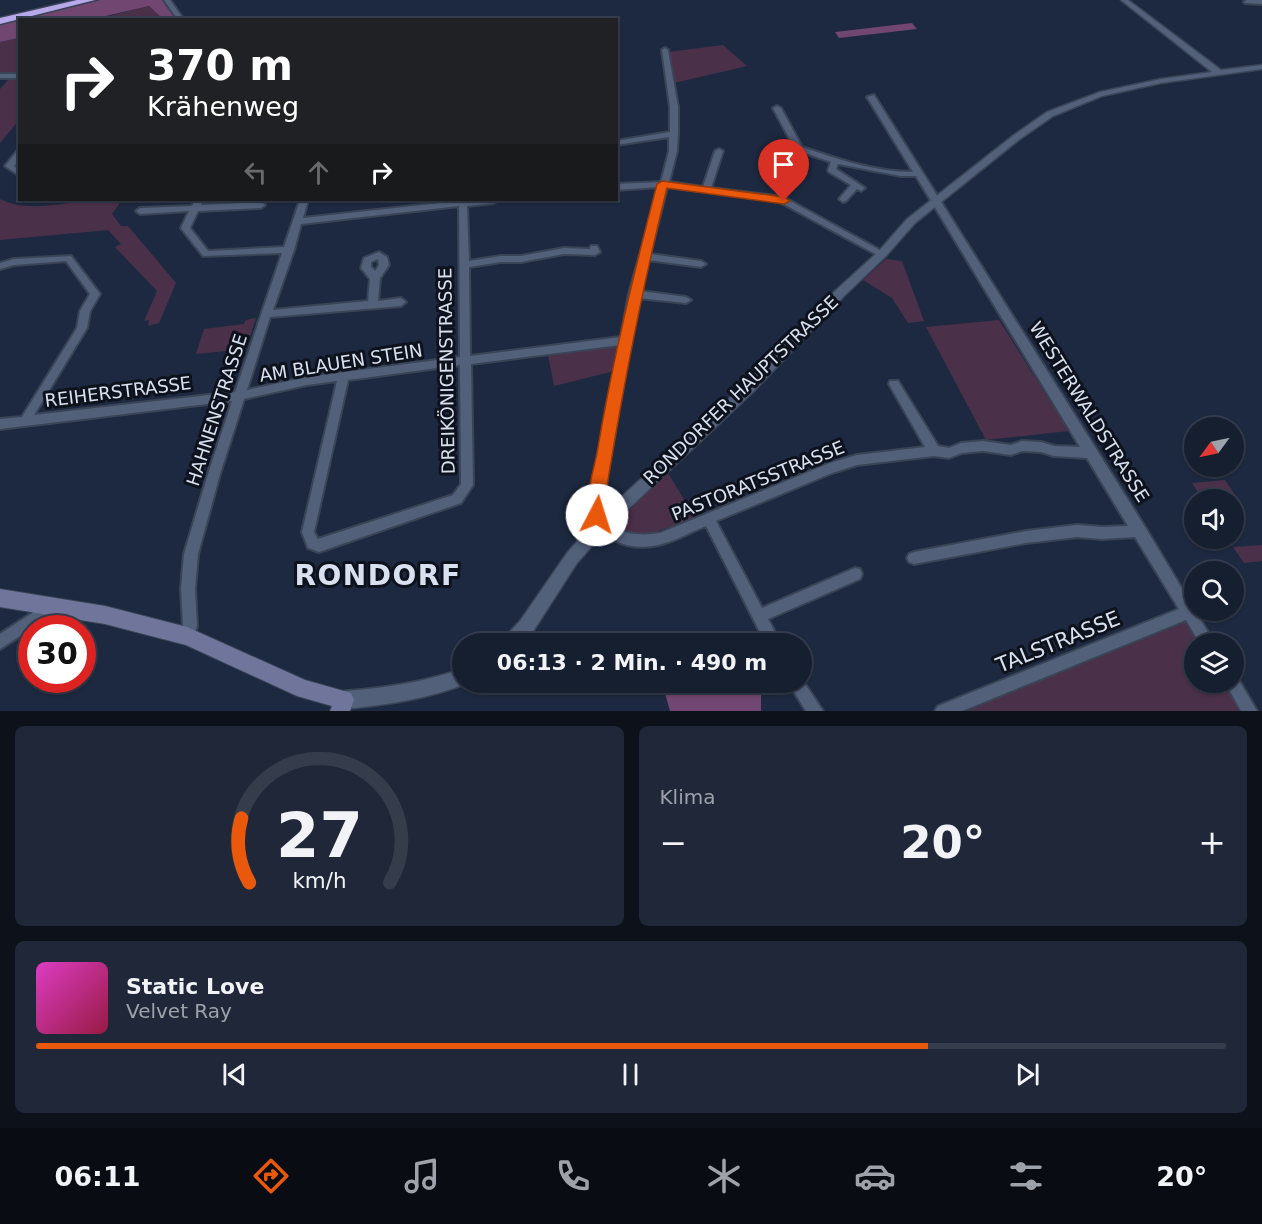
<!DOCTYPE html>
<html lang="de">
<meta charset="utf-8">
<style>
body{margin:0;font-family:"DejaVu Sans",sans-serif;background:#1f2738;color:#f1f3f6;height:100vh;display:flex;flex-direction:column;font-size:22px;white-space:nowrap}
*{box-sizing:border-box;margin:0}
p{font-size:20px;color:#9ea2ab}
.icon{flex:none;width:33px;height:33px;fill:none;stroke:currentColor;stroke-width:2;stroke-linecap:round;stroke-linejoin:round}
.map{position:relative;height:711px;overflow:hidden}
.panel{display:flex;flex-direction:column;gap:15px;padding:15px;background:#0c111a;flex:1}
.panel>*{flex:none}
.guide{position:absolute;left:18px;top:18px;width:600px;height:183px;border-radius:0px;box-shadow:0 2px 4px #0004,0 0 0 2px #353d4c;background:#202124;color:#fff;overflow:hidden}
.needle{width:39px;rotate:237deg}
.controls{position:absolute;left:1184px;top:417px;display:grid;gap:12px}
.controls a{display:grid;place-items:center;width:60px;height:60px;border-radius:50%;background:#161f30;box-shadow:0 2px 4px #0004,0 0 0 2px #353d4c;font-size:30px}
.speed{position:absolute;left:18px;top:615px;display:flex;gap:12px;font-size:30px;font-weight:700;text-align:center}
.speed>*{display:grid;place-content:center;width:78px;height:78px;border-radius:50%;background:#161f30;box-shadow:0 2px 4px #0004,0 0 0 2px #353d4c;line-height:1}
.speed .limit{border:9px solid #d22;background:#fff;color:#111}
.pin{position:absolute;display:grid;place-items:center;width:51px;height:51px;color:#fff;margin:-62px -26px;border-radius:50% 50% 50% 0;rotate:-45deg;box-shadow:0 0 6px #0007}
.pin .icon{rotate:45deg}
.me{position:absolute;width:66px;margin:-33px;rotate:5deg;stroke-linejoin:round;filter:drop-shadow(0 0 4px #0008)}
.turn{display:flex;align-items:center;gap:21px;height:126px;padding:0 30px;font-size:27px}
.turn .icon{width:78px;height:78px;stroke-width:2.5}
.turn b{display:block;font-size:42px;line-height:51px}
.lanes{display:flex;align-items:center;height:57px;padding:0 30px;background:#0003;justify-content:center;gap:30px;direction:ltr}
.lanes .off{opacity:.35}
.big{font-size:45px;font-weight:700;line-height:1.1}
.panel .card{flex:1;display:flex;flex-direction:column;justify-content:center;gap:9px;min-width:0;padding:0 21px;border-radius:9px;background:#1f2738}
.panel .dial{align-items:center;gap:0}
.dial svg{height:156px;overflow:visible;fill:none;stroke:#353d4c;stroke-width:7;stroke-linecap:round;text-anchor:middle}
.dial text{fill:#f1f3f6;stroke:none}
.song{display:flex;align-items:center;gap:18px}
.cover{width:72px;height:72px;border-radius:9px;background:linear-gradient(135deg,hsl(310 70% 55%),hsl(340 70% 35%))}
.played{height:6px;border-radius:3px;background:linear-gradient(90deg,#ea580c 75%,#353d4c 75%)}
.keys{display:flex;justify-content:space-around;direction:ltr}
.heat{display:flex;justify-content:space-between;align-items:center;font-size:33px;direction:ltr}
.panel .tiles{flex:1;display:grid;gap:15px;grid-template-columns:1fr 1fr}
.card:last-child{grid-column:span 2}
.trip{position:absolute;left:452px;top:633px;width:360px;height:60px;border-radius:30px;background:#161f30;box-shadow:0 2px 4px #0004,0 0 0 2px #353d4c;font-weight:700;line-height:60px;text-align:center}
.dock{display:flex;height:96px;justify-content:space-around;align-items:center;background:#090c13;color:#9ea2ab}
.dock .icon{width:42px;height:42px}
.dock .active{color:#ea580c}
.dock b{font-size:27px;color:#f1f3f6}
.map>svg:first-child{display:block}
</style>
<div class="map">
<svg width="1262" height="711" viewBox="0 0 1262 711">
<rect width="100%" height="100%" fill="#1d2940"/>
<g fill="#4b304a">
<polygon points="149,6 163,19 93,20"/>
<polygon points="19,38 19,74 0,75 0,42"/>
<polygon points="723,45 747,66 674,83 668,52"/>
<polygon points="10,78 19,78 19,120 0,143 0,89"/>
<path d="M0,199c23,12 53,6 78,3l4,-2h40l-10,14 9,12h7l48,57 -17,40 -11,3 1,-6 -5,1 13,-30 -42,-44 6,-3 -13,-14 -108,10z"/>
<polygon points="886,259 902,261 924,321 908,323 892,298 863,280"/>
<polygon points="256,318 246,349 196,354 204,329 244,324 246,320"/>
<polygon points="999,320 1069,431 986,440 926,327"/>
<polygon points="615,346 619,349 614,371 554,386 548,355"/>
<polygon points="667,471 695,518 647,535 627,534 621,527 622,518"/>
<polygon points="1225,480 1235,495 1202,498 1192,483"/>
<polygon points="1262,545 1262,561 1244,563 1233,547"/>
<polygon points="1188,621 1202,643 1194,644 1194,682 1227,683 1245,711 961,711"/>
</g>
<g fill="#714670">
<polygon points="100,0 162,0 176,19 163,19 149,6 93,19 20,20 19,38 0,42 0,24"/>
<polygon points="912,23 917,29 839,38 835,32"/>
<polygon points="662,683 761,683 761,711 670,711"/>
</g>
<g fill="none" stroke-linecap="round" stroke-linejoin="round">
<g stroke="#394456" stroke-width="4">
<g id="minor">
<polygon points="164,0 170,0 184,20 178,20"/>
<polygon points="1247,0 1262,0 1262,4 1245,3 1244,2"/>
<path d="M665,48l3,2 10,57v27l-1,17 -8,31 34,5 12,-36 4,-2 4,2 -12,37 66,8 18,-47 -22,-41 4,-2 4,2 21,39c35,12 73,25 111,25l-46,-75 7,-2 271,432 70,117h-15l-14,-24 -224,91h-27l3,-5 241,-97 -44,-72 -33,2 -25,-2 -51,6 -112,21 -5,-2 -2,-4 2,-4 5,-2 112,-21 51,-6 25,2 26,-1 -41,-68 -33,-2 -13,-4 -19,-1 -11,4 -28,-4 -21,2 -13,5 -15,-2 -77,9 -25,8 -116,48 46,87 93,-40 5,1 2,5 -2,5 -92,40 13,25h-15l-60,-118c-16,6 -32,16 -48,19 -33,7 -61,-7 -68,-40l30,-160 -149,19 2,121 -12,18 -142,49 -11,-4 -6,-16 35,-151 -30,4 -63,14 -24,75 -22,80 -3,35 2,37 -5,15 -5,2 -5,-2 -2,-5 3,-10 -2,-37 3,-35 24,-80 24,-73 -232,28v-10l22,-2 55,-89 3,-17 10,-17 -24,-33 -52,4 -14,4v-6l14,-4 57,-3 29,38 -10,17 -3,17 -53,87 201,-23 47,-139 -79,3 -22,-28 8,-17 -49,3 -4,-3 4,-3 52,-2 3,-6h8l-2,5 60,-3 4,3 -4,3 -63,3 -8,17 18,23 76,-4 16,-47h8l-5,18 156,-17v-1h39l-4,3 -27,3 2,55 32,-5h20l43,-8 26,1 1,-3h6l3,6 -5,3 -31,-1 -43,8h-20l-32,5 1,89 151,-19 8,-43 30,-107 -43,3v-6l45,-2 8,-31v-14l-53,8v-4l54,-9v-25l-8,-57zM802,152l29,10 -3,8 1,2 22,13 -12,14 4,3 3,-1 11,-12 4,2 4,-3 -29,-19 2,-5 63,12h15l164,271 -26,-1 -13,-4 -19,-1 -11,4 -28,-4 -22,2 -12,5 -11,-2 -40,-65h-8l-1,3 36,63 -68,8 -27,8 -170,70c-26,4 -51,1 -58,-28l36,-207 48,5 5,-3 -5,-3 -46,-6 8,-31 53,7 5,-3 -5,-3 -51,-7 17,-67 111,14 101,55h6l2,-2 -102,-56zM459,206l1,151 -153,20 -60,13 23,-73 131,-11 5,-4 -5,-4 -23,3 2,-23 9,-13 -2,-8 -8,-5 -15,6 -3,10 9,11 -2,22 -95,9 21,-60 7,-26zM378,259l1,6 -4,6 -4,-4v-5zM460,365l1,119 -8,11 -135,44 -4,-7 34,-152z"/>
<rect x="0" y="74" width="20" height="4"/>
<polygon points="17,151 20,151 20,159 14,166 20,170 20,176 5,166"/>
<polygon points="52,600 57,602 59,607 57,612 0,649 0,634"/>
<polygon points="1233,675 1237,677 1257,711 1241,711 1225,682 1233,682"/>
<polygon points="801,678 823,711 806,711 788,682 801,682"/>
</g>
</g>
<g stroke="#394456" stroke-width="3">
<g id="tertiary">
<polygon points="1121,0 1128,0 1221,70 1262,65 1262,69 1161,83 1102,96 1053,116 1020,139 915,223 886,256 843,297 753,392 607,529 577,563 532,633 522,644 502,644 504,638 520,621 567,553 597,519 745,384 835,291 878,252 907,219 1014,135 1047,112 1100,92 1161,79 1212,72"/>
<path d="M462,669v13l6,1c-40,16 -82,22 -124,26l-6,-3 -3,-6 3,-6 6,-3c41,-3 80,-9 118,-22z"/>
</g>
</g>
<g stroke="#394456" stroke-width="2">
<polygon id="secondary" points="0,589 105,606 187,627 305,680 351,693 354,700 350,711 330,711 332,706 297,696 186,645 105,624 0,607"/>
</g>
<g stroke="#394456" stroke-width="3">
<polygon id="motorway" points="77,0 95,0 0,24 0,18"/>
</g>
<use href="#minor" fill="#52607a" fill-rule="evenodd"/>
<use href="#tertiary" fill="#52607a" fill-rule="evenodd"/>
<use href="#secondary" fill="#70769b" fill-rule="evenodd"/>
<use href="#motorway" fill="#b7a8e9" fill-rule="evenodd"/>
</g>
<path fill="#ea580c" stroke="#983908" stroke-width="1.5" d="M662,181l122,16 6,4 -6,3 -117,-16c-26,105 -46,210 -63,317l-1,16 -6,2 -6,-2c-8,-19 2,-48 6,-68 15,-91 37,-180 60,-269z"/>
<g text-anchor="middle" stroke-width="6" stroke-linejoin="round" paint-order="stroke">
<g font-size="18" fill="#d9e1f0" stroke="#0d121c">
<text transform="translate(341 363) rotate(-9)" y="6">AM BLAUEN STEIN</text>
<text transform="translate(447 371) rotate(-91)" y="6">DREIKÖNIGENSTRASSE</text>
<text transform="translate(741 390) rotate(-44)" y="6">RONDORFER HAUPTSTRASSE</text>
<text transform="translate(118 392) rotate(-7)" y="6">REIHERSTRASSE</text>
<text transform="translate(217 410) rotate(-72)" y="6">HAHNENSTRASSE</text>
<text transform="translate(1089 412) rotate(58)" y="6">WESTERWALDSTRASSE</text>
<text transform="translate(758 481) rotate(-22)" y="6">PASTORATSSTRASSE</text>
</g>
<g font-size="21" fill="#d9e1f0" stroke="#0d121c">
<text transform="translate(1058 642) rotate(-22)" y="7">TALSTRASSE</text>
</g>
<g font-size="28" font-weight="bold" letter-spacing="1.5" fill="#d9e1f0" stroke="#0d121c">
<text x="378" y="585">RONDORF</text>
</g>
</g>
</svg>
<div class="controls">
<a><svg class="needle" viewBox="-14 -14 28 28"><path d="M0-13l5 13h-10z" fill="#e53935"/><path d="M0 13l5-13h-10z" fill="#9ea2ab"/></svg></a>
<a><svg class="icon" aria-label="sound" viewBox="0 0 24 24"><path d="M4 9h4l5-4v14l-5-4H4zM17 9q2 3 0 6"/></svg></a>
<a><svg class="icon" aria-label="search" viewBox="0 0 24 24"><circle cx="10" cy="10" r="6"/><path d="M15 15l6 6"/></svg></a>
<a><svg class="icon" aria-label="layers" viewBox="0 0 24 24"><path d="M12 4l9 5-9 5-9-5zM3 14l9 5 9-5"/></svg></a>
</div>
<div class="speed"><div class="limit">30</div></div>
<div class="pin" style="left:784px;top:201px;background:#d93025"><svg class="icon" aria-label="arrive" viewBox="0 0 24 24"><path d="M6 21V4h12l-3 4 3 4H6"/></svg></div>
<svg class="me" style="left:597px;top:515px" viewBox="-20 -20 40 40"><circle r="19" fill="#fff"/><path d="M0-13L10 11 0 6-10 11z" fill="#ea580c"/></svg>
<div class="trip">06:13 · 2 Min. · 490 m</div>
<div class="guide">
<div class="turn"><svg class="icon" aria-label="right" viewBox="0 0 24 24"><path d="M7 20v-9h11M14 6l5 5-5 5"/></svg><div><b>370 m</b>Krähenweg</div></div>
<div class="lanes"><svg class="icon off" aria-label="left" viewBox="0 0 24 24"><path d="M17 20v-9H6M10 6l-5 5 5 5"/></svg><svg class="icon off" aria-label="ahead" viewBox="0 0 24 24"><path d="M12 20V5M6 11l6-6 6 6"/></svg><svg class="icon" aria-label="right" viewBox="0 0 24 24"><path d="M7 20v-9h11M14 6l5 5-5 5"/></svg></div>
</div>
</div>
<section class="panel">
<div class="tiles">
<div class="card dial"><svg viewBox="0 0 100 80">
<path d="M14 69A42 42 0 1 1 86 69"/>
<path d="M14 69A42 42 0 0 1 10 36" stroke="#ea580c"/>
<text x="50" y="56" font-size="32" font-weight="700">27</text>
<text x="50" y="72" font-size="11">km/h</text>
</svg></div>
<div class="card"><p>Klima</p>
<div class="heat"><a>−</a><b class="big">20°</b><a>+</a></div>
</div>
<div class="card">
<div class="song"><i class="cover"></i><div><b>Static Love</b><p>Velvet Ray</p></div></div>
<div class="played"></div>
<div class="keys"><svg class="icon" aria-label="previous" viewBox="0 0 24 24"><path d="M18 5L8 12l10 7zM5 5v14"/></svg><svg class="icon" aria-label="pause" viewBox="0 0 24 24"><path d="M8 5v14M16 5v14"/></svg><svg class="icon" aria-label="next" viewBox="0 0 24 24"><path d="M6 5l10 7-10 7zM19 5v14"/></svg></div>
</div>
</div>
</section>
<nav class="dock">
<b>06:11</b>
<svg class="icon active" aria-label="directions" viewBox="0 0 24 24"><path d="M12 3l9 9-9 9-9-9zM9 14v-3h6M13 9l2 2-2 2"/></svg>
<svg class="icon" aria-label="music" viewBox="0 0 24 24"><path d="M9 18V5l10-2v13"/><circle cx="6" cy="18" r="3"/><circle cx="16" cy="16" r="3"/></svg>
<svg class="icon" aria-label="phone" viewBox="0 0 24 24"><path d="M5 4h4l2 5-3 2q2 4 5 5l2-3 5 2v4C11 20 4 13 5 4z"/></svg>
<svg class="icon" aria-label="climate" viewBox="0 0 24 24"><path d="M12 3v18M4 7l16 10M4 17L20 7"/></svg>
<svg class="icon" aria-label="car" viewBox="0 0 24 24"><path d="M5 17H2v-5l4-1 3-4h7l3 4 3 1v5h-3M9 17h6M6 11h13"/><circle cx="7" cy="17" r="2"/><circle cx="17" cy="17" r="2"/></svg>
<svg class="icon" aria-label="filters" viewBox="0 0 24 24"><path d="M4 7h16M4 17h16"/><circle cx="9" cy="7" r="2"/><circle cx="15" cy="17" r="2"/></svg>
<b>20°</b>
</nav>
